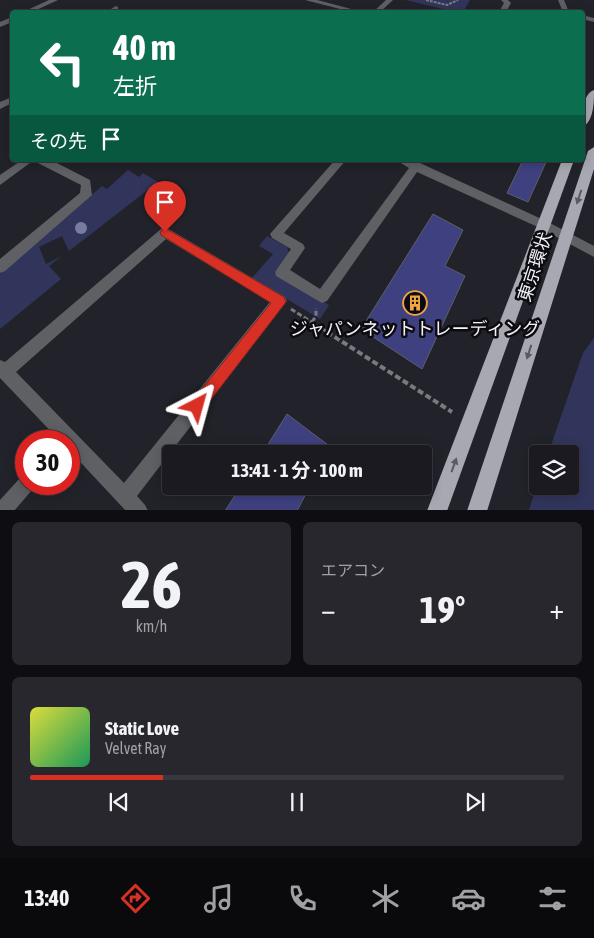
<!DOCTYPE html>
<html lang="ja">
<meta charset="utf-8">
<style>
body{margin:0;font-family:"Asap Condensed","Noto Sans JP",sans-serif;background:#27272d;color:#f1f3f6;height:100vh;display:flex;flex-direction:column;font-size:19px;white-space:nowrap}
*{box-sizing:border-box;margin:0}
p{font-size:16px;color:#9fa1a5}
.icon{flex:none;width:28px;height:28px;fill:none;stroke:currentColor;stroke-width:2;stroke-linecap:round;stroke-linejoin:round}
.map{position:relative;height:510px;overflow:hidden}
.details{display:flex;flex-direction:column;gap:12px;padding:12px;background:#0e0e12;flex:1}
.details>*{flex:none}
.guide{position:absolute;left:10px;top:10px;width:575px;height:152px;border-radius:5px;box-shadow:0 2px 12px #0003,0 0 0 1px #38383e;background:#0b6e4f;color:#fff;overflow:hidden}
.buttons{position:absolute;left:529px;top:445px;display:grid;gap:10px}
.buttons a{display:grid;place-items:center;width:50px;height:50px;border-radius:5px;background:#1a1a20;box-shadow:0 2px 12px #0003,0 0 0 1px #38383e;font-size:25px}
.speed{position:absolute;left:15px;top:430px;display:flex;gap:10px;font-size:25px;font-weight:700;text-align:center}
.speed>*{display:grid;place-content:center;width:65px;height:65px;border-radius:50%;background:#1a1a20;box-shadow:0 2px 12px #0003,0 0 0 1px #38383e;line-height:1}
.speed .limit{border:8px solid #d22;background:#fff;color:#111}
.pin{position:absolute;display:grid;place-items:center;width:42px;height:42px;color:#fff;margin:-51px -21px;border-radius:50% 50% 50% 0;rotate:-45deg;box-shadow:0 0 5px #0007}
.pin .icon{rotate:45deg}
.me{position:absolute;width:55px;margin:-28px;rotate:39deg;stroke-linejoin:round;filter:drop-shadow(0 0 4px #0008)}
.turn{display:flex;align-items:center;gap:18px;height:105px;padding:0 20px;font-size:22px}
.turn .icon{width:65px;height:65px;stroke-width:2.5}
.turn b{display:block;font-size:35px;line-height:42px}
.then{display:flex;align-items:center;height:48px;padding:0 20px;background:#0003;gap:10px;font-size:19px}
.big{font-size:38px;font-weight:700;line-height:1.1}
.details .card{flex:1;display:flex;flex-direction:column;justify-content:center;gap:8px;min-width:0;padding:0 18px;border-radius:8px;background:#27272d}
.details .dial{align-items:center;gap:0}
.dial b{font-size:65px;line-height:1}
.song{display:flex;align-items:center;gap:15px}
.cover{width:60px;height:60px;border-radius:8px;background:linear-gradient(135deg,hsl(60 70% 55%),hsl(150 70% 35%))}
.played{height:5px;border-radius:2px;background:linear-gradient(90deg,#d93025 25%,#38383e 25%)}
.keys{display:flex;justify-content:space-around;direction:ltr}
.heat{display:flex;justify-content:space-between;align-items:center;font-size:28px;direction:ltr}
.details .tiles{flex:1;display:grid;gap:12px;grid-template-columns:1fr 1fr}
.card:last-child{grid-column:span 2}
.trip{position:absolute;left:162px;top:445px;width:270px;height:50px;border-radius:5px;background:#1a1a20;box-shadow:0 2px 12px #0003,0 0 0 1px #38383e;font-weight:700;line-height:50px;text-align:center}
.tabs{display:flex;height:80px;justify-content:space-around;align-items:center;background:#0a0a0d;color:#9fa1a5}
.tabs .icon{width:35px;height:35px}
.tabs .on{color:#d93025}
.tabs b{font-size:22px;color:#f1f3f6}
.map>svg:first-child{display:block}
</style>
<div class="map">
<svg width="594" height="511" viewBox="0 0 594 511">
<rect width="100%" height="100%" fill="#22232a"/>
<g fill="#32355b">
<polygon points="406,0 470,0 463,12 455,12"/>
<polygon points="128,170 139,177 143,173 158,182 69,251 62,236 39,247 46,264 62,256 49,266 61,279 0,329 0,274 102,186 107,189"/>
<polygon points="267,236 287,247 289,253 274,273 329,305 320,319 252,278 273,254 259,246"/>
<polygon points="594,338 594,510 529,510 537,485 538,486 570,486 570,454 548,454 583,353"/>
</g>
<g fill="#3f4080" stroke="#5d5e67">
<polygon points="523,160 547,160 528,202 507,193"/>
<polygon points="433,214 463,230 445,266 465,276 422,369 361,329"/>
<polygon points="287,414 340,454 262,454"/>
<polygon points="241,486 310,486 297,511 225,511"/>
</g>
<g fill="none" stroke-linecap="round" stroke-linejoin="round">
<polyline stroke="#797a80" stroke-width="2" stroke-dasharray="3 1" stroke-linecap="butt" points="426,0 447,5 458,0"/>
<g stroke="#797a80" stroke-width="3" stroke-dasharray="5 2.5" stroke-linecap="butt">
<polyline points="291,309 329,333"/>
<polyline points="312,322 316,316 316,308"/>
</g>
<polyline stroke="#797a80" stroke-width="4" stroke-dasharray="6 3" stroke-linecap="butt" points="327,332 452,412"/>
<polygon fill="#5f6064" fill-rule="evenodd" points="116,6 118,7 118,9 112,12 106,12"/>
<g fill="#5f6064" fill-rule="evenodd">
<polygon points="49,0 58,0 32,12 23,12"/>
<polygon points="305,0 317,0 363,12 352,12"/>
<polygon points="386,0 393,0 380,12 373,12"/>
<polygon points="501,0 508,0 511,3 506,12 499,12 504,3"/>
<polygon points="558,0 564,0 569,12 563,12"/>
<polygon points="582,15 594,18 594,22 582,19"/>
<polygon points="12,17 12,22 0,27 0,22"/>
<polygon points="12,97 12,103 0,109 0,102"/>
<polygon points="37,160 51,160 90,180 92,195 5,271 0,273 0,259 80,193 81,185 38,163"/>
<polygon points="335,160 346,160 284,233 303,244 305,248 290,270 320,289 409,168 396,160 411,160 420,163 548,222 594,246 594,257 540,228 417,172 327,301 322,303 276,276 275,272 291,249 272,238 270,234"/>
<path d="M165,227l120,70 2,4 -150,195 8,9 3,6h-22l-57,-61v-9h-9l-60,-63v-18l5,2 156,-133zM166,239l104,63 -146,181 -108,-111z"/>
<polygon points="26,475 26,484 35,484 32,490 14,511 0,511 0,500 20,478"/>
</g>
<polygon fill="#5f6064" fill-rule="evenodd" points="22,160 34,160 0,185 0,175"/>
<g fill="#a7a8b1" fill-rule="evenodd">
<path d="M594,90c0,11 0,32 -12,37 0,-11 0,-33 12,-37z"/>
<polygon points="594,147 594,169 487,511 467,511 588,151"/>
<polygon points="562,160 574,160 447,511 427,511"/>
</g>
</g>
<circle fill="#787c9f" cx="81" cy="228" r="6"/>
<defs><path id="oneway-solid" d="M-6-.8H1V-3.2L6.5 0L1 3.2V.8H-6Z" transform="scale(1.25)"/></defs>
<g fill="#5a5a60">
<use href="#oneway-solid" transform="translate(579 197) rotate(108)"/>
<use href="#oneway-solid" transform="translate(529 352) rotate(108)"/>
<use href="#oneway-solid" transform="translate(454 465) rotate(-70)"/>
</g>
<polygon fill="#d93025" stroke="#8d1f18" points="165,228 284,297 286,302 202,411 197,413 192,411 189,406 192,401 271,303 161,235 160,232"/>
<defs>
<g id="building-ring" transform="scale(1.25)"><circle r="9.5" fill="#0c0c10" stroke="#f1a540" stroke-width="1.5"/><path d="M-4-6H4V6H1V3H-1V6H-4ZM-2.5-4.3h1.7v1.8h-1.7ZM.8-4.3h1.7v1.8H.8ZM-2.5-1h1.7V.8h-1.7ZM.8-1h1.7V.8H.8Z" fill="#f1a540"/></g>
</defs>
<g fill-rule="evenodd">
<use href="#building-ring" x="415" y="303"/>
</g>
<g text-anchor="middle" stroke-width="5" stroke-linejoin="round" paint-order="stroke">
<g font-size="18" fill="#f1f2f7" stroke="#0c0c10">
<text transform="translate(535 267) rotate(-72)" y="6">東京環状</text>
</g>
<g font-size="18" fill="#f1f2f7" stroke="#0c0c10">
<text x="415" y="335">ジャパンネットトレーディング</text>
</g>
</g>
</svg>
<div class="buttons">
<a><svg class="icon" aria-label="layers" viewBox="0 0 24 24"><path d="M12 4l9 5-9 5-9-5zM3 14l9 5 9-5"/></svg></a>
</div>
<div class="speed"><div class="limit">30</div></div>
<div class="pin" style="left:165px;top:232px;background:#d93025"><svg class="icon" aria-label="arrive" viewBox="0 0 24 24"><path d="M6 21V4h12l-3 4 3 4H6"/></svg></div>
<svg class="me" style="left:197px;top:406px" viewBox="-20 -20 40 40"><path d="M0-17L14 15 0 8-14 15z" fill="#d93025" stroke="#fff" stroke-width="4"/></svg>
<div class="trip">13:41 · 1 分 · 100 m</div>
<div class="guide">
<div class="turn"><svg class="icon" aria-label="left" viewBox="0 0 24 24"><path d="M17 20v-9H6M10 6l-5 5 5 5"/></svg><div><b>40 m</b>左折</div></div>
<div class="then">その先<svg class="icon" aria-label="arrive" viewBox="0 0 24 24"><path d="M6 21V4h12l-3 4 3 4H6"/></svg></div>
</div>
</div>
<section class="details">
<div class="tiles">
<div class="card dial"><b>26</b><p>km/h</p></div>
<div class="card"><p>エアコン</p>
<div class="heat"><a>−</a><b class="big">19°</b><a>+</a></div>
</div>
<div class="card">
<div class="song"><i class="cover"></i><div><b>Static Love</b><p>Velvet Ray</p></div></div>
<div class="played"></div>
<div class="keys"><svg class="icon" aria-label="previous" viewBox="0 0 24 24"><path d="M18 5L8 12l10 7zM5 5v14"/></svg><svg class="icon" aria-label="pause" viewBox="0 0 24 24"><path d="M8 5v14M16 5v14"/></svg><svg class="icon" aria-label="next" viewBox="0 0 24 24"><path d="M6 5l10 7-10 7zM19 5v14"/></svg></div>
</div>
</div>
</section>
<nav class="tabs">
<b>13:40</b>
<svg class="icon on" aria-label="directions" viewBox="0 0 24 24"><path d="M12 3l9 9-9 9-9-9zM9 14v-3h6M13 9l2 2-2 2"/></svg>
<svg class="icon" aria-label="music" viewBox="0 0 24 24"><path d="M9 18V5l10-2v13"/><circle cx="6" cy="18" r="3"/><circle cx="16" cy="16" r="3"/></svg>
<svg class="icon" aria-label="phone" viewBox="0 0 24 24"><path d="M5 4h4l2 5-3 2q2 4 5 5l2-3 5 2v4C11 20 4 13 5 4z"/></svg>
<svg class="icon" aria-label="climate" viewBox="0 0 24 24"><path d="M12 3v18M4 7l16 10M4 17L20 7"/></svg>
<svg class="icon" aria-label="car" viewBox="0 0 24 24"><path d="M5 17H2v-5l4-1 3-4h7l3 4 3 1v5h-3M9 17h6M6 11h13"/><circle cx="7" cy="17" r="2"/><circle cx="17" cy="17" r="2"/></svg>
<svg class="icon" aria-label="filters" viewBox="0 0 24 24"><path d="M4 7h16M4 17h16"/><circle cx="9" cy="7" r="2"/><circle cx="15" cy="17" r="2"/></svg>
</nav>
